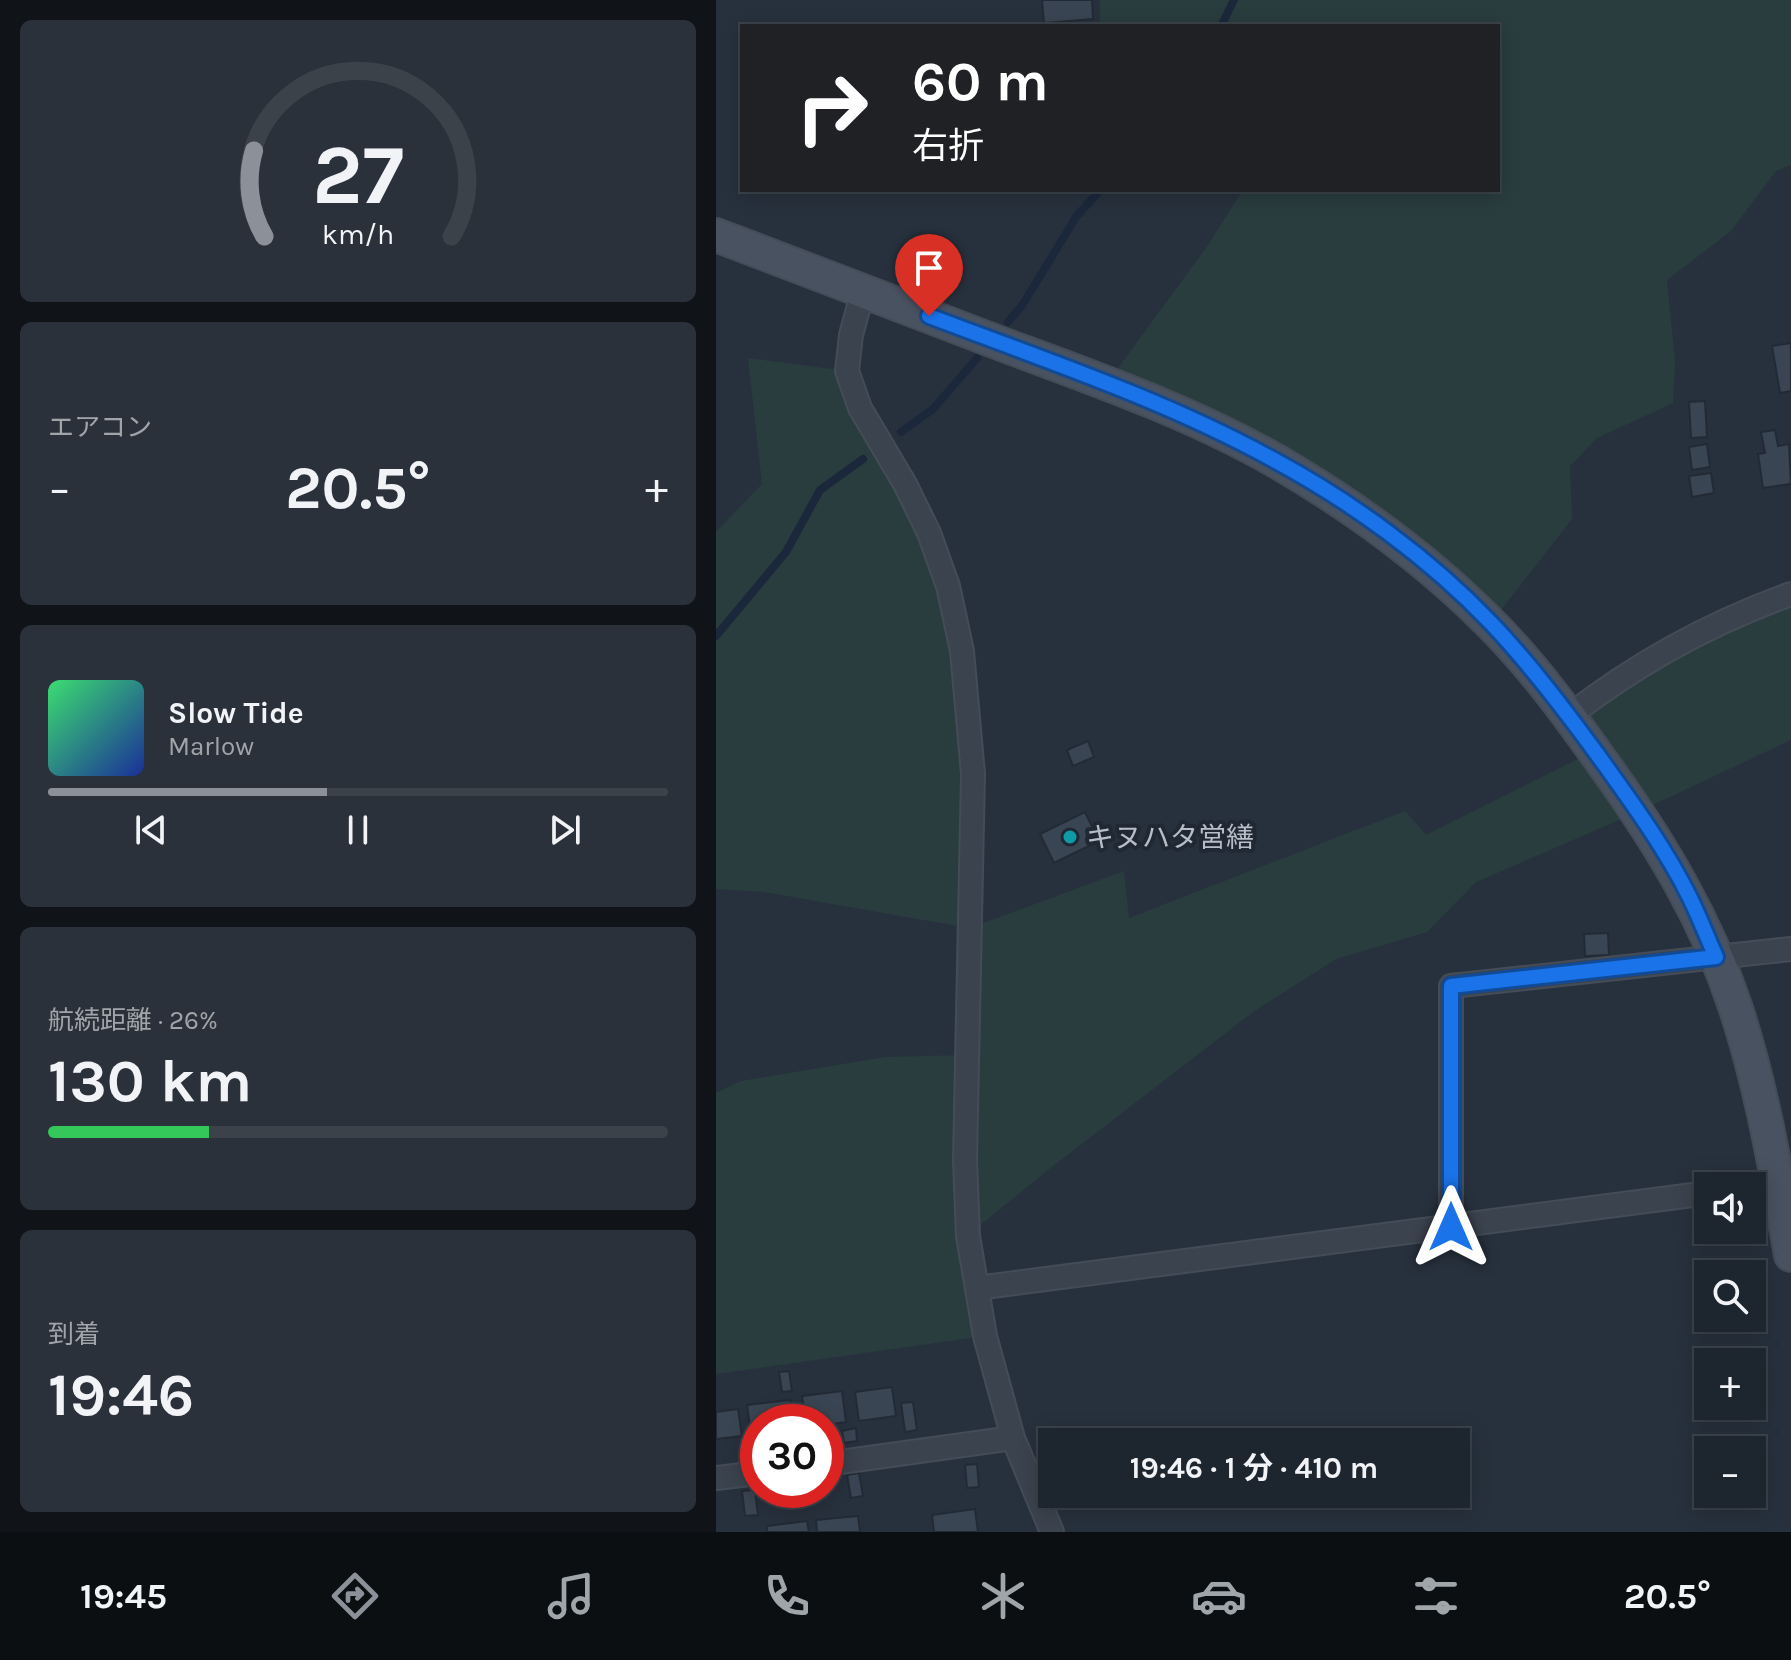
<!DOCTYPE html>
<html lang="ja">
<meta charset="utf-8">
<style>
body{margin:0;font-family:Karla,"Noto Sans JP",sans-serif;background:#2a313a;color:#f1f3f6;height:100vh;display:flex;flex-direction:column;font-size:30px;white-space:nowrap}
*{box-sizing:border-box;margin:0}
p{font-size:26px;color:#a0a5aa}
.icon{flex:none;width:44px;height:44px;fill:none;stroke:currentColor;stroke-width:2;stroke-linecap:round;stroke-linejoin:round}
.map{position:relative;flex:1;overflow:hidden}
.side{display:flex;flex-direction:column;gap:20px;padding:20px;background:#101419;width:716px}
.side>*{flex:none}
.banner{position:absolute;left:24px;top:24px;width:760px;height:168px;border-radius:0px;box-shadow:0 4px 20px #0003,0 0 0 2px #3b424a;background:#202124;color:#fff;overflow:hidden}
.tools{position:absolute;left:978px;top:1172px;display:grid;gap:16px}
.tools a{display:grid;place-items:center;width:72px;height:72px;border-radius:0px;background:#1d252e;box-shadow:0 4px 20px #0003,0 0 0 2px #3b424a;font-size:40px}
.speed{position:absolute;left:24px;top:1404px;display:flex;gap:16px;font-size:40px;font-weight:700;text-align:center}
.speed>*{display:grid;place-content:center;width:104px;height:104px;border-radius:50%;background:#1d252e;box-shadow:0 4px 20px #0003,0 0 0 2px #3b424a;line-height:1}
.speed .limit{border:12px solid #d22;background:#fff;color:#111}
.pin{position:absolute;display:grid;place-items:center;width:68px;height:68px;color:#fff;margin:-82px -34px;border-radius:50% 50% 50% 0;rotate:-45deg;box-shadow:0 0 8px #0007}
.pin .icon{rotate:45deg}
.me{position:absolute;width:88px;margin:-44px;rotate:0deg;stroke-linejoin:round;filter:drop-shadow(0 0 6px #0008)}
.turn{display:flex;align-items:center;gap:28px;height:168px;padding:0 40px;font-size:36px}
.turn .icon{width:104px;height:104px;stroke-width:2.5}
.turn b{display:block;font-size:56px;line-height:68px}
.big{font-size:60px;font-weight:700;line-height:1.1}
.side .card{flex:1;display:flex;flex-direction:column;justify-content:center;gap:12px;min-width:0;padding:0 28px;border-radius:12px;background:#2a313a}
.side .dial{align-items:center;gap:0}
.dial svg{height:208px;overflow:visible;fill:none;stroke:#3b424a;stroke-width:7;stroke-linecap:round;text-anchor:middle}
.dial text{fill:#f1f3f6;stroke:none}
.song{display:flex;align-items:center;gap:24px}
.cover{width:96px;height:96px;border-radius:12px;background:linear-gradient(135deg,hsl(140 70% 55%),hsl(230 70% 35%))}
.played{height:8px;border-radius:4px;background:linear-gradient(90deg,#8c9099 45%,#3b424a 45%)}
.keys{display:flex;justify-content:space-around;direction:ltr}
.heat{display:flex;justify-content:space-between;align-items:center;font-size:44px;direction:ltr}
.charge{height:12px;border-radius:6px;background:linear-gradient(90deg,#34c759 26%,#3b424a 0)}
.trip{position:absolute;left:322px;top:1428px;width:432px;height:80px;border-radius:0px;background:#1d252e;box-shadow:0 4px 20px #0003,0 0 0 2px #3b424a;font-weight:700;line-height:80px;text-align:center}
.tabs{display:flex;height:128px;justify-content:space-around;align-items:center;background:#0c0f12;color:#a0a5aa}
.tabs .icon{width:56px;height:56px}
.tabs .on{color:#8c9099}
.tabs b{font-size:36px;color:#f1f3f6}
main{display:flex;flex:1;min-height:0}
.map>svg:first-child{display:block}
</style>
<main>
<section class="side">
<div class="card dial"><svg viewBox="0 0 100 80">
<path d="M14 69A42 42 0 1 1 86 69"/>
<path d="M14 69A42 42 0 0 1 10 36" stroke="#8c9099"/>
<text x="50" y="56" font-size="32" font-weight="700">27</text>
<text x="50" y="72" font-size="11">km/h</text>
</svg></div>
<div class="card"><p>エアコン</p>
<div class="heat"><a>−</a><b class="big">20.5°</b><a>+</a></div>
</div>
<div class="card">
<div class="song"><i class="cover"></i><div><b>Slow Tide</b><p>Marlow</p></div></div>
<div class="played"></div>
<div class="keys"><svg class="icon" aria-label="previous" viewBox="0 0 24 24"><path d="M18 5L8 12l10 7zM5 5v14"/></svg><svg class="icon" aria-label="pause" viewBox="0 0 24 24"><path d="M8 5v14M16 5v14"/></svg><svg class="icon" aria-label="next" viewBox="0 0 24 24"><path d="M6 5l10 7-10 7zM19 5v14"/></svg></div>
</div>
<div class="card"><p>航続距離 · 26%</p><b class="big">130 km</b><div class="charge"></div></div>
<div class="card"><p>到着</p><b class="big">19:46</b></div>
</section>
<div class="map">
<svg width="1075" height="1532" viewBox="0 0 1075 1532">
<rect width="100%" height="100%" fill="#27313d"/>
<g fill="#293c3e">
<polygon points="384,0 1075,0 1075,165 1060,171 1015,231 951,280 959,361 957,403 881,438 854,466 856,519 775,623 684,544 391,383 490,248 527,190 782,190 782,26 384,26"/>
<polygon points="32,358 131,371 189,484 246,651 254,928 408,871 413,918 689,811 710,835 878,751 853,716 1075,594 1075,740 922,812 760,882 711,932 620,959 537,1012 332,1170 252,1235 269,1336 0,1374 0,1093 25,1081 169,1057 250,1055 253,928 48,892 0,889 0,532 46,484"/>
</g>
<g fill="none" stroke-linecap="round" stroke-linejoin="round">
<g stroke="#1b283b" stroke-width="8">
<polyline points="505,26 518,0"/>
<polyline points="292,322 307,304 360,217 384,190"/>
<polyline points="185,432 217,409 261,358"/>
<polyline points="0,636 70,552 104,490 147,459"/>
</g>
</g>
<g fill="#3a4553" stroke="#222a35" stroke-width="2">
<polygon points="326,0 376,0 377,19 328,23"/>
<polygon points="1075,343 1075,391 1064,393 1056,346"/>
<polygon points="989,401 991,437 975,438 973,402"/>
<polygon points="1059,430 1062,446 1073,444 1075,484 1047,488 1042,454 1049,453 1045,432"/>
<polygon points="991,444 994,467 976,470 973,447"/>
<polygon points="995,473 998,493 976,497 973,476"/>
<polygon points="372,741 378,757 357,766 351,750"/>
<polygon points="369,812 383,841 338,863 324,834"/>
<polygon points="892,933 893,955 869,956 868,934"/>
<polygon points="73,1371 76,1391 66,1392 63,1372"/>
<polygon points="176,1387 180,1416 143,1421 139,1392"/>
<polygon points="126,1391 130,1422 110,1425 110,1422 90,1422 86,1396"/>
<polygon points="74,1400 77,1422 42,1422 42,1434 35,1434 31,1405"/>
<polygon points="197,1402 201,1430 189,1432 185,1403"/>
<polygon points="22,1409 26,1436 0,1439 0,1412"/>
<polygon points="140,1428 141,1441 128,1443 126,1431"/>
<polygon points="261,1464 263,1487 251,1488 249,1465"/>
<polygon points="143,1473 147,1496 135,1498 131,1475"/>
<polygon points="39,1490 42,1515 29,1516 26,1491"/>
<polygon points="78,1490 92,1490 94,1507 80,1509"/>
<polygon points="259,1509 262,1532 218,1532 216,1515"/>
<polygon points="142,1516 144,1532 101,1532 100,1520"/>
<polygon points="91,1521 93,1532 51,1532 51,1526"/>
</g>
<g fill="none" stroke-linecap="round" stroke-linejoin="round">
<g stroke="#444c57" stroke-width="26">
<g id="street">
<polyline points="147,291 135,335 131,371 144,408 189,484 213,533 232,586 246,651 257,774 249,1160 252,1236 269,1336 297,1438 336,1532"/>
<path d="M853,716c68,-53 141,-93 222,-122"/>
<polyline points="1036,1187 1074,1182"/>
<polyline points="735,1227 735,986 1075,949"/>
<polyline points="261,1288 992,1193"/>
<polyline points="110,1464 297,1438"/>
<polyline points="0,1478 42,1473"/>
</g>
</g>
<g stroke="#444c57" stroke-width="36">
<path id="secondary" d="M0,235c97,37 194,74 291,111 92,34 185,67 271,116 75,44 147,96 209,158 45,44 83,97 120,149 53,74 99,150 128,237 27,81 41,166 56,249"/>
</g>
<use href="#street" stroke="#3b434e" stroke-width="22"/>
<use href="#secondary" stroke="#495260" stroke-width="32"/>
</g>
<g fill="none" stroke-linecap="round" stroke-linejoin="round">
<g stroke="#114b97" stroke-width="20">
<path id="route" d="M213,316c116,44 236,84 345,144 78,42 156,99 217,163 39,41 73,86 106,131 33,46 67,92 92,142 10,20 18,41 27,61l-265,29v241"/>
</g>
<use href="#route" stroke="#1a73e8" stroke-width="14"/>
</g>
<circle fill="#0f9aa8" stroke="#202833" stroke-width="3" cx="354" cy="837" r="8"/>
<g text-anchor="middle" stroke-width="8" stroke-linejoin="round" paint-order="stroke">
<g font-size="28" fill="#b7bec8" stroke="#202833" text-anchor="start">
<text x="370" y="847">キヌハタ営繕</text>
</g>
</g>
</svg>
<div class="tools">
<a><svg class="icon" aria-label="sound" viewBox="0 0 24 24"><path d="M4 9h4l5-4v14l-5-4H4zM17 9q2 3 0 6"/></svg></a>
<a><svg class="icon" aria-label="search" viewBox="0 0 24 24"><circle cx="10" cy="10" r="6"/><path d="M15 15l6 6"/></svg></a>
<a>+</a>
<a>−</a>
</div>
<div class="speed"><div class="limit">30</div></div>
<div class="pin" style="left:213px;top:316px;background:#d93025"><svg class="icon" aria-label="arrive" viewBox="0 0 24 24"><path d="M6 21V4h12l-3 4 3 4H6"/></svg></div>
<svg class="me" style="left:735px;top:1227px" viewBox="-20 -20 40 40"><path d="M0-17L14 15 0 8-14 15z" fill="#1a73e8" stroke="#fff" stroke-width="4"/></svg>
<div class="trip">19:46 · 1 分 · 410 m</div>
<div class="banner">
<div class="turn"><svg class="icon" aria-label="right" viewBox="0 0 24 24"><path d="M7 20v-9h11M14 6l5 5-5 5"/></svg><div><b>60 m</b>右折</div></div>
</div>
</div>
</main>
<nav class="tabs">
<b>19:45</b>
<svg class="icon on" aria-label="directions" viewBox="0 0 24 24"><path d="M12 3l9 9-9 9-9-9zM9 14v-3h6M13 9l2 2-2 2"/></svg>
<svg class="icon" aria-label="music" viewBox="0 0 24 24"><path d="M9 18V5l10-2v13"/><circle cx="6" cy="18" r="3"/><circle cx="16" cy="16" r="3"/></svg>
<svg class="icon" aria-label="phone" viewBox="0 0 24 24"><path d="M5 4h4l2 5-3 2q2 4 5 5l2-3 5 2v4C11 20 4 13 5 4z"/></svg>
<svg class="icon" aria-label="climate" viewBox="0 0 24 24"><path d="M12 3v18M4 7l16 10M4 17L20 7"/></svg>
<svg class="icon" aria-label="car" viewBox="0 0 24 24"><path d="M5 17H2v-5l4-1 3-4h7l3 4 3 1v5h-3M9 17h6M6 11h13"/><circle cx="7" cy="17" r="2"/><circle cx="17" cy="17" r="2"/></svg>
<svg class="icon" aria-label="filters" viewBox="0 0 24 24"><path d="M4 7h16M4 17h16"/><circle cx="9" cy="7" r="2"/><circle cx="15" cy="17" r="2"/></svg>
<b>20.5°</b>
</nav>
